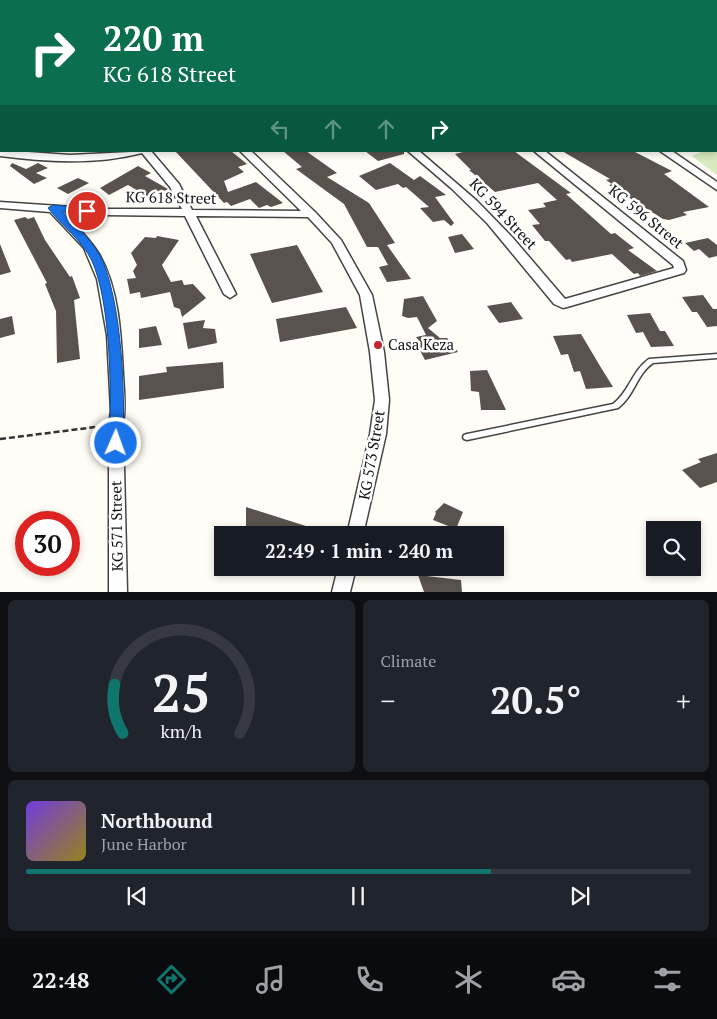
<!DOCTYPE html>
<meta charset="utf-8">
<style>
body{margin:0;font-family:"PT Serif",serif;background:#20242c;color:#f1f3f6;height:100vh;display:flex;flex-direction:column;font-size:19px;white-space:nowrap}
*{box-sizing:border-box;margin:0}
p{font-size:16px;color:#9ea1a6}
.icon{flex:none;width:28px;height:28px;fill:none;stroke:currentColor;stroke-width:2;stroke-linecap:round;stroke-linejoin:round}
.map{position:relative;height:592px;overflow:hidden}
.drawer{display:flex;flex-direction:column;gap:8px;padding:8px;background:#0d0f14;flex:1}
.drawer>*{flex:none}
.banner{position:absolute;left:0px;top:0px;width:718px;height:152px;box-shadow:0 2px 8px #0003;background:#0b6e4f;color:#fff;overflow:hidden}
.controls{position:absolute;left:646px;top:521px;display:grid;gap:10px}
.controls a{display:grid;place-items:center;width:55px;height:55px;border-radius:0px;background:#171b24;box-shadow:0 2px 8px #0003;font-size:25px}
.speed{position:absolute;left:15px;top:511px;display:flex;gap:10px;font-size:25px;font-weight:700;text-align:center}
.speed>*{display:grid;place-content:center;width:65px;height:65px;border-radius:50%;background:#171b24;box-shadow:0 2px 8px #0003;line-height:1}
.speed .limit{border:8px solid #d22;background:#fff;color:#111}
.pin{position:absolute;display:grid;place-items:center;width:42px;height:42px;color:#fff;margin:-21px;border:2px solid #fff;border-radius:50%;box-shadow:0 1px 5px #0007}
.me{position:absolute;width:55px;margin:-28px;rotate:2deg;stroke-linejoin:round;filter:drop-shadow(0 0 4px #0008)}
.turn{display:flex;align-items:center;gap:18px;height:105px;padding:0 20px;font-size:22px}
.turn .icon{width:65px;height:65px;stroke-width:2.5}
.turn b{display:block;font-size:35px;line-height:42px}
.lanes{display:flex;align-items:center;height:48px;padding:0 20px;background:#0003;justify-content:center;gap:25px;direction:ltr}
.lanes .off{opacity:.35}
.big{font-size:38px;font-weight:700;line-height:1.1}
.drawer .card{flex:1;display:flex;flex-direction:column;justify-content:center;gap:8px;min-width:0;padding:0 18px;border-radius:8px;background:#20242c}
.drawer .dial{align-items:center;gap:0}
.dial svg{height:130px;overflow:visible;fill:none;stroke:#363941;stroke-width:7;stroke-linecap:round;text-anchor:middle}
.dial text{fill:#f1f3f6;stroke:none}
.song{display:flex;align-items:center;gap:15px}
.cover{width:60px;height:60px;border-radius:8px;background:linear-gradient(135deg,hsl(260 70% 55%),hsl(50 70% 35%))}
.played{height:5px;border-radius:2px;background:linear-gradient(90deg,#0f766e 70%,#363941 70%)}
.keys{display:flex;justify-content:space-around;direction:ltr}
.heat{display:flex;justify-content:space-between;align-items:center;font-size:28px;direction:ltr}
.drawer .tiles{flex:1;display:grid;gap:8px;grid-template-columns:1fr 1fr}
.card:last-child{grid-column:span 2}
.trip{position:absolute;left:214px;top:526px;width:290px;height:50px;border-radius:0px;background:#171b24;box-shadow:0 2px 8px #0003;font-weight:700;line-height:50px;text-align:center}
.dock{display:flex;height:80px;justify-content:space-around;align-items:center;background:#090b0e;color:#9ea1a6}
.dock .icon{width:35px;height:35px}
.dock .selected{color:#0f766e}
.dock b{font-size:22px;color:#f1f3f6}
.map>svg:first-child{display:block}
</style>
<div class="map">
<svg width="717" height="592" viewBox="0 0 717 592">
<rect width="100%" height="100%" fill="#fffdf5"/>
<g fill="#d5ebbd">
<polygon points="379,0 717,0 717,137 716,1"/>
<polygon points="717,146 717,175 692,156 703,151 716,151"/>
</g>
<g fill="#5a524d">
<polygon points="175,151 231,151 247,164 238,167 244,172 224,181 228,192 256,182 283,203 271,207 267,205 259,208 250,199 231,206 227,202 224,203"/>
<polygon points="283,151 306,151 337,173 327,177 369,203 395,243 387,245 411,279 387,282 379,267 388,265 378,247 367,247 344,204 296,169 302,167"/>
<polygon points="365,151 404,151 404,154 378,161"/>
<polygon points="467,151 514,151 571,193 566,194 611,234 615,233 634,248 628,250 657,271 640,276 638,273 634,274 612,254 572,262 570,259 566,260 549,241 545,241 532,225 540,224 528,210 546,207 543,203 557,200 538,183 495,192 469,170 471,170 455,154"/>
<polygon points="562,151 633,151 672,171 664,174 709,207 683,212 687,215 669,220 663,219 609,185 612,184 606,180 610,179"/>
<polygon points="12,163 26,169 38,163 48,168 36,173 47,178 34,184 10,166"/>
<polygon points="390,163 414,180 420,176 446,195 435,197 454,223 451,226 444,220 433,222 420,208 429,207 406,187 403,188 398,184 376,190 359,176"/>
<polygon points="138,166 151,173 145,176 168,189 150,198 128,185 109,195 100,188"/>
<polygon points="78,178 89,183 68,194 57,188"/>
<polygon points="25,217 28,219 34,217 45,240 70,277 72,276 80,298 74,300 80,359 57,363 56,311 45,284 47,283 14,220"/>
<polygon points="462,234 474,249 455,253 448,237"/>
<polygon points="157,236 179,240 162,265 171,282 182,280 184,285 193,284 206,298 182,317 180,309 174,307 170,292 141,298 140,292 130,294 127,279 136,278 133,271 137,265 131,253 145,237 156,238"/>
<polygon points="708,238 717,245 717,256 709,258 699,249 694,251 685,243"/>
<polygon points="0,244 11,272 0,275"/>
<polygon points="297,245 323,292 272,303 250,254"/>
<polygon points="703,295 713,309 717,309 717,326 707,327 697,312 692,312 682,297"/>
<polygon points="423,296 437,321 428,328 440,338 447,338 458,352 425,360 416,343 421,343 416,337 426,335 417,317 408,318 402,316 404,299"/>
<polygon points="511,302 523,319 499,323 487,306"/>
<polygon points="346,307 357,328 280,342 276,319"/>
<polygon points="650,313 660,331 665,331 674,346 651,347 643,332 636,333 627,315"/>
<polygon points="12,316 15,334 0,338 0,319"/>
<polygon points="205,320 203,328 215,329 217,343 188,349 183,323"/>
<polygon points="156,326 162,345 139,348 139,329"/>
<polygon points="581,334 600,366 613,387 586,389 580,371 574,372 568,354 561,355 553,336"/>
<polygon points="223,362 224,388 139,400 139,376 167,372 166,367"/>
<polygon points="487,370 506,410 481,410 479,392 471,391 470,371"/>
<polygon points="717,453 717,482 700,488 682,470 701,462 698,459"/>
<polygon points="444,503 463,512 456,529 433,520 436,513 435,512"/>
<polygon points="246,507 309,527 308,535 246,535"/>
<polygon points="418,575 461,580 462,592 424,592"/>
</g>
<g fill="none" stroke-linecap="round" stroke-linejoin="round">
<g stroke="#444" stroke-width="3">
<path id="lane" d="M717,354v4l-64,5c-17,12 -18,32 -35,45l-151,32 -3,-1 -1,-2 1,-2 3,-1 146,-30c16,-12 19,-33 36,-45z"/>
</g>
<g stroke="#444" stroke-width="3">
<g id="street">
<rect x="40" y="0" width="7" height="1"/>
<rect x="152" y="0" width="8" height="1"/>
<rect x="316" y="0" width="12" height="1"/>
<rect x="333" y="0" width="9" height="1"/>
<rect x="0" y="22" width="1" height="4"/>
<rect x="0" y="85" width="1" height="6"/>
<polygon points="0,94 1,95 1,101 0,100"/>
<path d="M0,150l70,5 81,-4 28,33 13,26 109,1 -61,-60h11l64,61 26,28 31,55 12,57 5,48 -3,34 -23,101h-16l23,-101 5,-34 -5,-48 -10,-57 -28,-52 -24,-26 -112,-1 40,78 -6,4 -6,-4 -39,-78 -81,-1 -40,-2c12,12 25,25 35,41 20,35 22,80 24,120 1,17 3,33 0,50l4,168h-18v-168l2,-13 -4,-76 -10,-56 -13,-31 -34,-36 -50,-4v-6l104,7h78l-12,-22 -28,-34c-46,12 -95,9 -142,3z"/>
<polygon points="408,151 419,151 477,201 512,237 565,299 674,268 673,265 534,151 545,151 683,261 686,270 684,273 567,307 563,308 554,304 487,223 451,188"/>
<polygon points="660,151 672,151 717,182 717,190"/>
<polygon points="338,568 356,568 350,592 332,592"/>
</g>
</g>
<g stroke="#333" stroke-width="2">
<rect id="secondary" x="0" y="57" width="1" height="6"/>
</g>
<g stroke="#333" stroke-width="1" stroke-dasharray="3 2" stroke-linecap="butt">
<polyline points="565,0 567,1"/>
<polyline points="616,0 619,1"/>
<polyline points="661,0 666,1"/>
</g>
<polyline stroke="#333" stroke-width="2.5" stroke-dasharray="6 3" stroke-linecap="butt" points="0,439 104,426"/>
<use href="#lane" fill="#fff" fill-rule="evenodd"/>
<use href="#street" fill="#fff" fill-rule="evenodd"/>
<use href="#secondary" fill="#fff6b0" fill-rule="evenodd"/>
</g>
<path fill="#1a73e8" stroke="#114b97" d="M53,205l34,3 5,3 -5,3 -25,-2c14,14 33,31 41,50 19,47 22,130 20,181l-2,4h-10l-2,-4c3,-47 2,-140 -17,-182 -10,-21 -30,-35 -44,-53z"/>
<circle fill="#c4262e" stroke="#fff" stroke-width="2" cx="378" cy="345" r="5"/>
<g text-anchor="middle" stroke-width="5" stroke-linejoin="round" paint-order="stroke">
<g font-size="15" fill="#111" stroke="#fff">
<text transform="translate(171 198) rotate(1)" y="5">KG 618 Street</text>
<text transform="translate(503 214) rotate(47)" y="5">KG 594 Street</text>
<text transform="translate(646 217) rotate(39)" y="5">KG 596 Street</text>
<text transform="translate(372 455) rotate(-80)" y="5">KG 573 Street</text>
<text transform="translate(117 526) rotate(-91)" y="5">KG 571 Street</text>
</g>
<g font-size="15" fill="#111" stroke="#fff" text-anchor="start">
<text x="388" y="350">Casa Keza</text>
</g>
</g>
</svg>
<div class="controls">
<a><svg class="icon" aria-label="search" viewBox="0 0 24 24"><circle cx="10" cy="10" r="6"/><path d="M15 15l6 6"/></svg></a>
</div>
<div class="speed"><div class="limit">30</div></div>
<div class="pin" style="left:87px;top:211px;background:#d93025"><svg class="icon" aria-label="arrive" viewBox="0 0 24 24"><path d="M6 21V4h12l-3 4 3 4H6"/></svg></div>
<svg class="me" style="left:116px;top:443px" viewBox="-20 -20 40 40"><circle r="17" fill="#1a73e8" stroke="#fff" stroke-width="3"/><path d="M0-11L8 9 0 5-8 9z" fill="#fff"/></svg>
<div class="trip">22:49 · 1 min · 240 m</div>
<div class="banner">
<div class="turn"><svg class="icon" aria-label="right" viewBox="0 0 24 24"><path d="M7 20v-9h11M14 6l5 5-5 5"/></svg><div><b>220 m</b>KG 618 Street</div></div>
<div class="lanes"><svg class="icon off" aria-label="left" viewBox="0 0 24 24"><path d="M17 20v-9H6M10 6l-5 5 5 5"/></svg><svg class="icon off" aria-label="ahead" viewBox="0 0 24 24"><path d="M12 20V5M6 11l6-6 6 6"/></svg><svg class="icon off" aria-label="ahead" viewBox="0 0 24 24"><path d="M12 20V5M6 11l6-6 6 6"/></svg><svg class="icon" aria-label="right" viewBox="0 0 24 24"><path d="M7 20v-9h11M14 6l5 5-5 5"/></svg></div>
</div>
</div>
<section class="drawer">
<div class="tiles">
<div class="card dial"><svg viewBox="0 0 100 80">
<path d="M14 69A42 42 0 1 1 86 69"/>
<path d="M14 69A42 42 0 0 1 9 39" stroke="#0f766e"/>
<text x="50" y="56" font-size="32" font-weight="700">25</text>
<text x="50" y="72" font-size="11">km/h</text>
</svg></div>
<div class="card"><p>Climate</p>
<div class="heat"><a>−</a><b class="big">20.5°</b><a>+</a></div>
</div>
<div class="card">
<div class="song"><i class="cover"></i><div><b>Northbound</b><p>June Harbor</p></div></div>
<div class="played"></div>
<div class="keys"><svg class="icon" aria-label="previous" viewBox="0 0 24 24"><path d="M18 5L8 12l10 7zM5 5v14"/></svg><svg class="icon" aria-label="pause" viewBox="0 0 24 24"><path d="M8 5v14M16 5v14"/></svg><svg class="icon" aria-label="next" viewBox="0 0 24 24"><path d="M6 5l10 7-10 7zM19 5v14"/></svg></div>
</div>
</div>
</section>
<nav class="dock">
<b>22:48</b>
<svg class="icon selected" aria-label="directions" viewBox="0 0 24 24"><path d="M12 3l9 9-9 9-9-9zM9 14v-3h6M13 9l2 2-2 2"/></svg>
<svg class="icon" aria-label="music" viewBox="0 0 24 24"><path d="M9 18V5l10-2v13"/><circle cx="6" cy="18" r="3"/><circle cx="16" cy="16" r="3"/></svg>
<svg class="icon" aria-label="phone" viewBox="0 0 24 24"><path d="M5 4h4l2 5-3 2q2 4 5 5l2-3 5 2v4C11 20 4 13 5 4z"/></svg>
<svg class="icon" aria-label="climate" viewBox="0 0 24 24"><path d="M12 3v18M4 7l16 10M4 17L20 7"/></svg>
<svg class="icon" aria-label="car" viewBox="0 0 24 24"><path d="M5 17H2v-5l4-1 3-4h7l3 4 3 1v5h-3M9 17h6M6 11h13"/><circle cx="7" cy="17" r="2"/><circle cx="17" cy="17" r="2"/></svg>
<svg class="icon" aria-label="filters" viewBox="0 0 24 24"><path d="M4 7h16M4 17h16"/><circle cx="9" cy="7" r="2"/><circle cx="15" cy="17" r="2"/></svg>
</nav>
